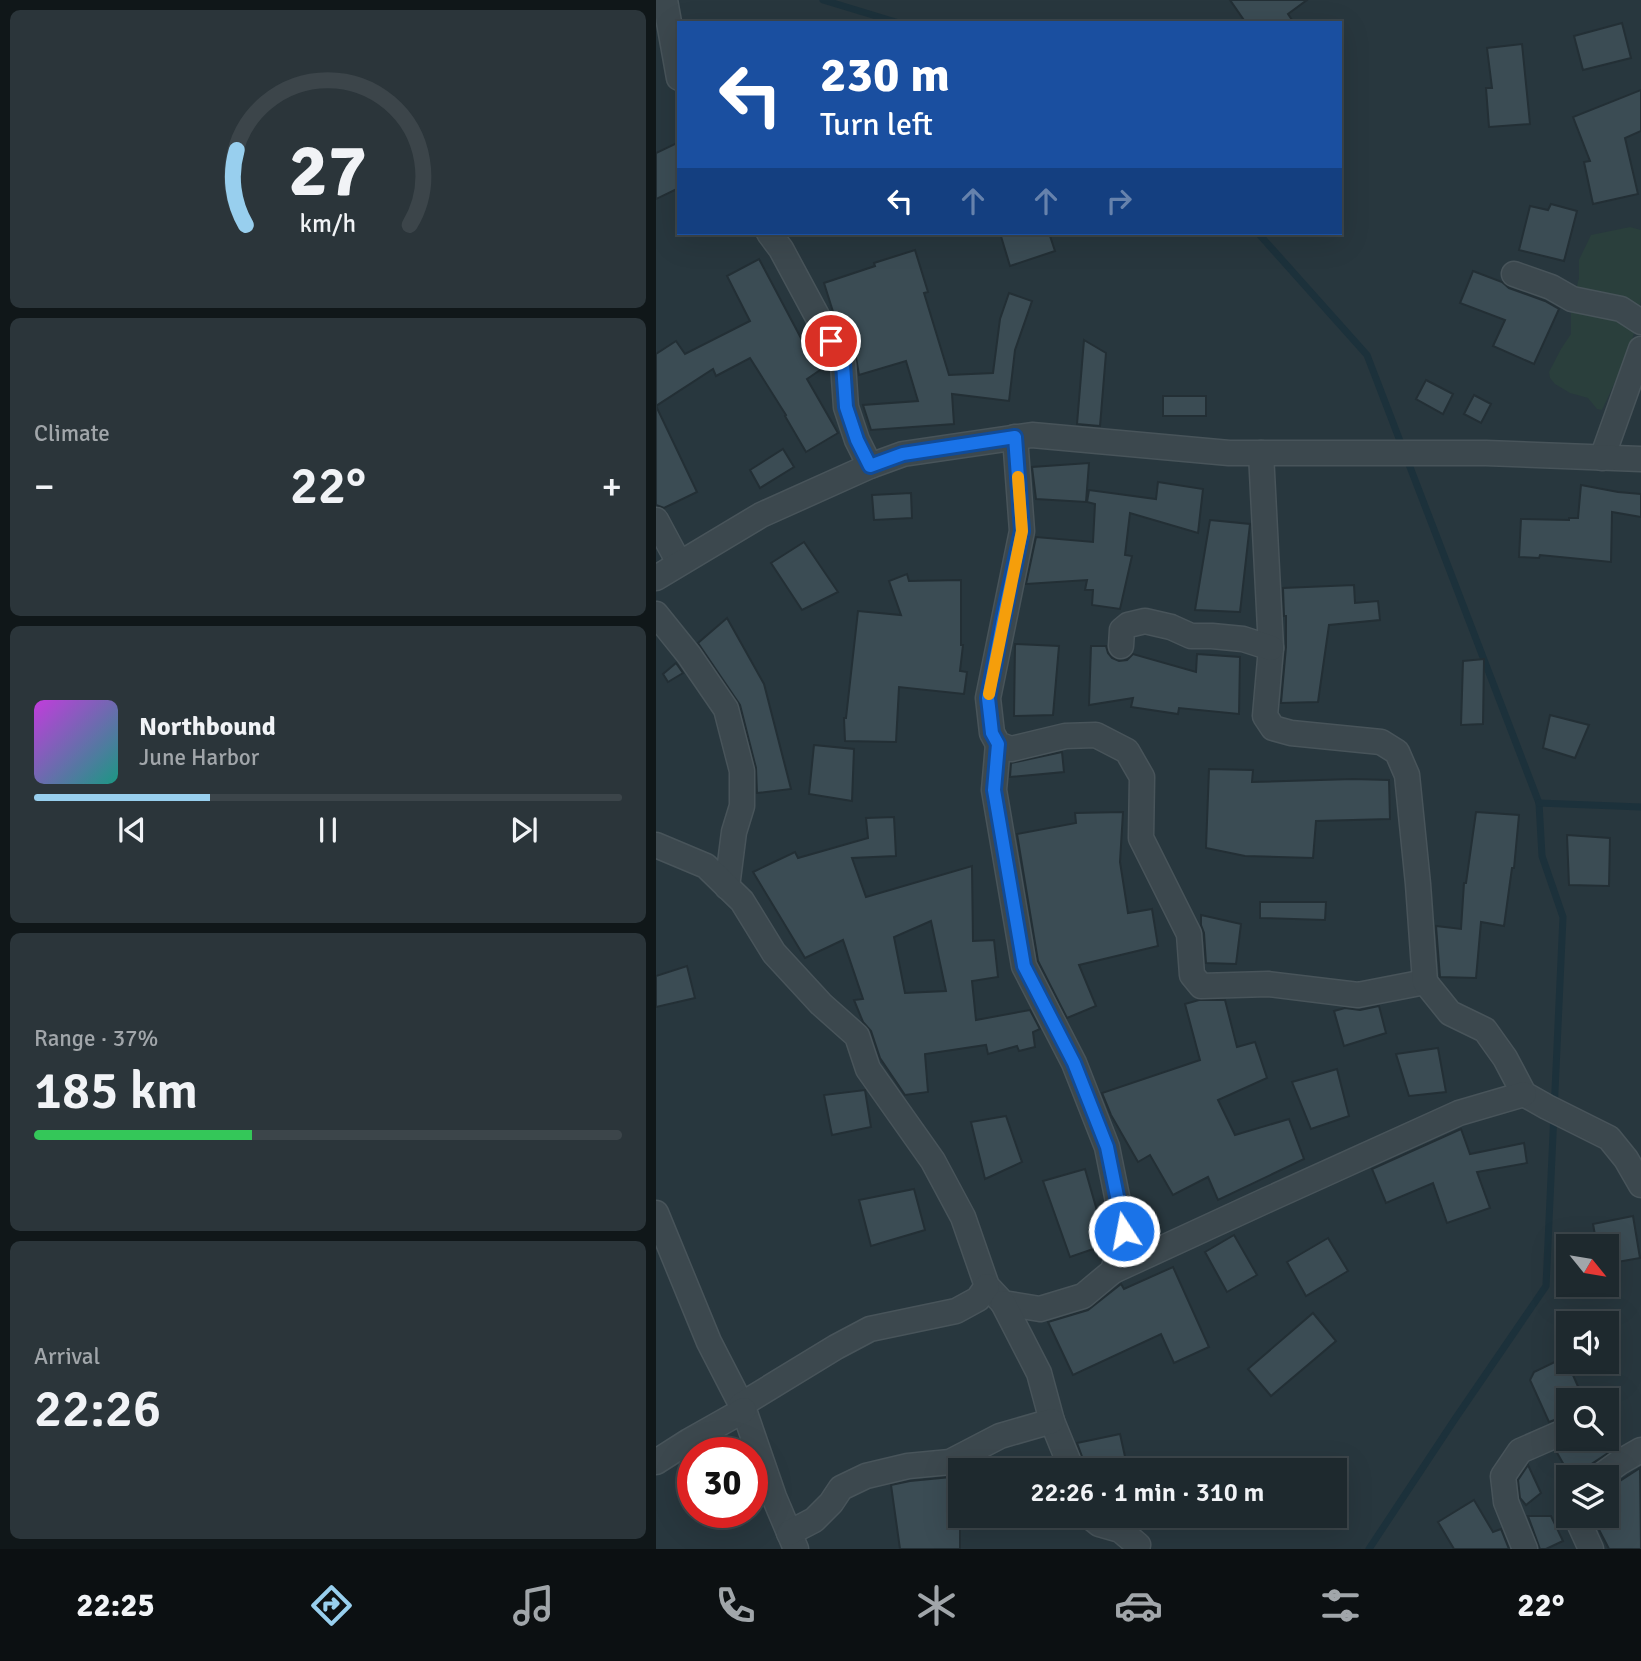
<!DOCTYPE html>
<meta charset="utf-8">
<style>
body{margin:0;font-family:Signika,sans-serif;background:#2b353a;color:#f1f3f6;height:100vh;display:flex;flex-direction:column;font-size:26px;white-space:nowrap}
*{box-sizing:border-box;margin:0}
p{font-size:23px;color:#a1a6aa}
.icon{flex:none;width:38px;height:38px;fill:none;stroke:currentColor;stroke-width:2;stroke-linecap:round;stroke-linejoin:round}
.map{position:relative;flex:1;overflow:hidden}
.sheet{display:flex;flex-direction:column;gap:10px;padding:10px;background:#101719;width:656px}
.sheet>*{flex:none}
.guide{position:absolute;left:21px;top:21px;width:665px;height:214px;border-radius:0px;box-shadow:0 7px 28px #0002,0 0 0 2px #3c454a;background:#1a4fa0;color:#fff;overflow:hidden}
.needle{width:46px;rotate:120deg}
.tools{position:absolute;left:900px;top:1234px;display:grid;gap:14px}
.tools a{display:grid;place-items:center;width:63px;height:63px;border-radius:0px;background:#1e292e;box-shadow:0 7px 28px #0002,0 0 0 2px #3c454a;font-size:35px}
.speed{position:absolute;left:21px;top:1437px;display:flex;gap:14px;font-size:35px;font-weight:700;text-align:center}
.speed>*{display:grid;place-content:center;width:91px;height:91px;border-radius:50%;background:#1e292e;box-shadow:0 7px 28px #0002,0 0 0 2px #3c454a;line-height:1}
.speed .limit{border:10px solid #d22;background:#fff;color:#111}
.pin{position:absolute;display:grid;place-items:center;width:60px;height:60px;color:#fff;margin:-30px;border:4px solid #fff;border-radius:50%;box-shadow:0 2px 7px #0007}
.me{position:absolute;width:77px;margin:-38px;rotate:349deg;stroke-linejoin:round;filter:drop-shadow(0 0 5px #0008)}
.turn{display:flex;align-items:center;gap:24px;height:147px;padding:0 28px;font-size:32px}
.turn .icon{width:91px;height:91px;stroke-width:2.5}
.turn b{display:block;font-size:49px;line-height:60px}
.lanes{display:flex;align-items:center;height:66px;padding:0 28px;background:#0003;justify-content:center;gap:35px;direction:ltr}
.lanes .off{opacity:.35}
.big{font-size:52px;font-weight:600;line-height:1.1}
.sheet .widget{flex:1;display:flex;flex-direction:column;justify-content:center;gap:10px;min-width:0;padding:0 24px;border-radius:10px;background:#2b353a}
.sheet .dial{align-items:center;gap:0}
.dial svg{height:182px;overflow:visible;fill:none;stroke:#3c454a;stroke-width:7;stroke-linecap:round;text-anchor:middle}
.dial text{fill:#f1f3f6;stroke:none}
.song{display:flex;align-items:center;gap:21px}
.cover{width:84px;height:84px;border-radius:10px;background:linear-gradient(135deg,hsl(290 70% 55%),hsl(170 70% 35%))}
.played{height:7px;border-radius:4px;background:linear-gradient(90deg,#98cfee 30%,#3c454a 30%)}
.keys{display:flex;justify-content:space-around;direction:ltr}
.heat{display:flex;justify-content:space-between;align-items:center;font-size:38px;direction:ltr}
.charge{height:10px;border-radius:5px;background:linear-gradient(90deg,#34c759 37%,#3c454a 0)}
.trip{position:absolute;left:292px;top:1458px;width:399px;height:70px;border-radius:0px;background:#1e292e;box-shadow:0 7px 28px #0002,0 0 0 2px #3c454a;font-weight:600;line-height:70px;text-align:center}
.menu{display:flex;height:112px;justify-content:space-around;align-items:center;background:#0c1012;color:#a1a6aa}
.menu .icon{width:49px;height:49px}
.menu .current{color:#98cfee}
.menu b{font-size:32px;color:#f1f3f6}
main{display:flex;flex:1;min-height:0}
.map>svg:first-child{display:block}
</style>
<main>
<section class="sheet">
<div class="widget dial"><svg viewBox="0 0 100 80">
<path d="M14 69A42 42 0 1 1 86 69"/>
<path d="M14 69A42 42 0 0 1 10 36" stroke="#98cfee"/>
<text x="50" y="56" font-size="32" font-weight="700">27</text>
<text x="50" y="72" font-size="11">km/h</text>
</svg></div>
<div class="widget"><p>Climate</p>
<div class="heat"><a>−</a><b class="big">22°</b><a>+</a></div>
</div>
<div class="widget">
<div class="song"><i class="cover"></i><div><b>Northbound</b><p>June Harbor</p></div></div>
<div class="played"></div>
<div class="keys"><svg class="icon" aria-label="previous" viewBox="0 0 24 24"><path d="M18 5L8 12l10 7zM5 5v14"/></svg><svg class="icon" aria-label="pause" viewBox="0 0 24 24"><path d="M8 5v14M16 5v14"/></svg><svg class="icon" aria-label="next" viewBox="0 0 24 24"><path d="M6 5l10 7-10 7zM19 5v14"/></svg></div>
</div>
<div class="widget"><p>Range · 37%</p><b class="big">185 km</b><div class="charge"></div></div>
<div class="widget"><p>Arrival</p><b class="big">22:26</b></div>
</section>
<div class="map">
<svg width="985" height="1549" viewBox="0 0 985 1549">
<rect width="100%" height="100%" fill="#28373e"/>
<path fill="#2a3f3c" d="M974,227l11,3c0,22 0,44 0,66 -3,40 -22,78 -39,114l-5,-1 -9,-11 -18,-5 -15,-9 -5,-6 -1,-6 12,-23 10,-15v-25l8,-31v-18l12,-25z"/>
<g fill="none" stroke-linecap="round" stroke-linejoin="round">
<g stroke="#1c313b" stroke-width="7">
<polyline points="167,0 243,23"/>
<polyline points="602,233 711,355 883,803 886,856 907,917 890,1286 799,1419 713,1549"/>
<polyline points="883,803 985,807"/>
</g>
</g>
<g fill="#3b4c54" stroke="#232f35" stroke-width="2" fill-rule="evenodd">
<polygon points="574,0 651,0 632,14 638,23 590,23"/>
<polygon points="966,23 975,58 927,70 918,36"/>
<polygon points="866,44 874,124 833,127 830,88 836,88 831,48"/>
<polygon points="985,90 985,131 969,138 982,194 937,204 928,162 934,161 917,117"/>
<polygon points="23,142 23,188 0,199 0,153"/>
<polygon points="895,204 921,211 908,261 863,250 874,206 892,210"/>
<polygon points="344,233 393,233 399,251 354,266"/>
<polygon points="259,250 272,292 268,293 293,375 337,373 344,319 353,293 376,301 359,350 353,401 296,394 298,424 215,430 207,405 262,401 250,361 203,375 200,357 179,318 168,283 219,266 218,263"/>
<polygon points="103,259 146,340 151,337 170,366 151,379 182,433 150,452 129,416 130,415 94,358 60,376 57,369 0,406 0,354 20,341 29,354 94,321 71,276"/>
<polygon points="817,271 846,282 853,288 889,301 903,309 878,364 837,346 849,320 804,303"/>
<polygon points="428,340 450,353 444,426 421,424"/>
<polygon points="770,380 797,394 787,414 760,399"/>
<polygon points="818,395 835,404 825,423 808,414"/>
<rect x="507" y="396" width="43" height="20"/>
<polygon points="0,406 41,492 8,508 0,505"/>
<polygon points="127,449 138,467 104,488 94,470"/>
<polygon points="433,463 430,502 380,499 376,467"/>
<polygon points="502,482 547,489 542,533 474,513 469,555 476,556 464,609 436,605 437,590 429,590 431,580 370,584 380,537 437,542 439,504 431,502 433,490 500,499"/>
<polygon points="925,485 962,492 985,494 985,517 956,512 955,562 884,555 883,558 863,557 865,519 913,520 913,518 922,518"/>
<polygon points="255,493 256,518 218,520 216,495"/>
<polygon points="554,520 594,524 584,612 539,610"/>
<polygon points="148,542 182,592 146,610 115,563"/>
<polygon points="251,574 253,581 305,580 305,645 307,645 304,671 311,672 308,694 243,687 240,742 189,741 188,718 190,718 202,611 245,615 233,581"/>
<polygon points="698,585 699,603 722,601 724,620 673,625 662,702 625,703 630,647 630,616 628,616 627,588"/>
<polygon points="71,618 108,684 135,789 101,793 100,768 84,705 42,643"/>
<polygon points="359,644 403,646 397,715 358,716"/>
<polygon points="435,646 450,646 452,653 456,658 463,661 471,660 477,654 540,672 541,654 584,657 583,714 523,708 522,714 475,707 477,698 433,705"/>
<polygon points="828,659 827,724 805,725 807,661"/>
<polygon points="20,663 27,673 12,682 7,674"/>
<polygon points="894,715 933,725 919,758 887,748"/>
<polygon points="158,745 198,749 196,801 153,794"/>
<polygon points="406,752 408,772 354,777 355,763"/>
<polygon points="553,769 597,770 596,782 697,779 733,780 734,819 660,821 657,858 589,856 550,848"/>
<polygon points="467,812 464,862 472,913 496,909 502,946 423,965 440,1006 411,1018 382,961 361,834 420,823 419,813"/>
<polygon points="820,812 863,815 858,868 856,868 848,926 825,922 820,978 784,977 780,926 805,929 808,883 810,883"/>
<path d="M238,817l2,39 -44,2 14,39 106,-31 1,75 21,-1 4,37 -26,4 4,39 54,-10 10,19 -7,3 2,15 -16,4 -2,-5 -29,8 -2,-9 -61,9 3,38 -23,3 -25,-37 -9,-27 -8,-9 -9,-22 9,-1 -20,-59 -38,18 -52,-86 42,-20 3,6 70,-20 -2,-20zM275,921l15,70 -41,2 -11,-56z"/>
<polygon points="911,835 954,838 953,886 913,885"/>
<polygon points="604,902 670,902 669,920 604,918"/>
<polygon points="545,915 585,924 580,964 550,963 548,933 545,925"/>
<polygon points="31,966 39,998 0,1007 0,976"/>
<polygon points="543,1000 569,1000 581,1047 599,1042 611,1078 562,1100 579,1135 633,1119 648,1159 562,1200 552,1177 517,1195 494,1155 482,1162 455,1115 446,1093 544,1060 529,1004"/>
<polygon points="723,1006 730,1033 688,1046 678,1011 689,1008 704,1010"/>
<polygon points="782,1048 790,1092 753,1096 740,1054"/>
<polygon points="681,1069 693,1116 655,1129 636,1082"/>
<polygon points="209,1090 215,1127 176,1135 168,1095"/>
<polygon points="350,1116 366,1162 329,1179 315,1122"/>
<polygon points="805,1129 814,1154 868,1143 871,1163 821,1172 834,1208 791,1223 777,1183 730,1203 716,1169"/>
<polygon points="429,1169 450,1242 449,1245 414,1257 387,1181"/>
<polygon points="258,1189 269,1230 215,1246 203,1200"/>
<polygon points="977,1216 984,1258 950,1264 950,1246 941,1246 937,1224"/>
<polygon points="578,1235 601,1275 571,1292 549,1252"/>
<polygon points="672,1238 692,1271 650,1296 631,1262"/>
<polygon points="517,1267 553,1347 518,1363 505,1334 417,1375 392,1322 432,1310 465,1284 468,1289"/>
<polygon points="657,1313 680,1341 615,1396 592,1369"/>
<polygon points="909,1357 928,1400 912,1400 912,1415 893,1422 874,1380 878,1372"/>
<polygon points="464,1434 472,1470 431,1470 421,1443"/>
<polygon points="924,1438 959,1438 964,1445 934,1465 930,1470 928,1477 922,1477 916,1469 912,1472 900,1451 918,1444"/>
<polygon points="872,1465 885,1493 870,1505 864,1498 862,1480"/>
<polygon points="984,1468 985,1549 953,1549 936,1516 950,1516 950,1490"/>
<polygon points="304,1473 304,1549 244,1549 235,1485 254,1481 295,1477"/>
<polygon points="818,1500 837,1532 845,1529 853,1549 798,1549 782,1522"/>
<polygon points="872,1516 895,1516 907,1541 890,1549 884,1549"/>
</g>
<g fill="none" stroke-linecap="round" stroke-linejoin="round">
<g stroke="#48545a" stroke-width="27">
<g id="street">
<polyline points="9,0 23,78"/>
<polyline points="113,233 125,249 187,364 190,407 201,440 214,466"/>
<polyline points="858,274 895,287 916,299 965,309 985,322"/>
<polyline points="359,437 366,531 332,698 336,733 342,744 355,749 409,736 440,735 471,751 486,777 485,838 533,934 536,975 545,986 612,984 702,995 769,982"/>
<polyline points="605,453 615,648 609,716 617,728 635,733 725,742 741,752 751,775 762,884 769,982 794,1013 829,1030 849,1058 868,1094 891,1107 953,1138 970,1159 985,1185"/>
<polyline points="946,458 985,349"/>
<polyline points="0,520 23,563"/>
<polyline points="0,578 105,515 214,466 247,454 376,435 573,453 830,453 985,459"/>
<polyline points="0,614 33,655 70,709 86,771 86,806 78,832 71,887"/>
<polyline points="465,646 466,630 472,625 489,621 515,627 535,636 556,636 587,639 615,648"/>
<polyline points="342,744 338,790 368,966 418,1063 451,1147 468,1231 457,1271"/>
<polyline points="0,845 50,866 86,901 118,953 165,1004 201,1036 212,1069 277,1161 307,1217 331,1286 347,1303 384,1309 427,1296 457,1271 611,1200 803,1113 868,1094"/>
<polyline points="0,1213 53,1342 88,1410 118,1497 140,1549"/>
<polyline points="347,1303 383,1373 396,1421 416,1470"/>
<polyline points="85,1405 180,1347 214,1329 300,1311 322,1299 331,1286"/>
<polyline points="0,1462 33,1441 88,1410"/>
<polyline points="943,1477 964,1462 985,1450"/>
<polyline points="433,1516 443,1524 464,1530 482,1545 481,1549"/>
<polyline points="920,1516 935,1549"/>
<polyline points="133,1533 158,1520 175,1503 185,1488 210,1476 252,1466 294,1462 344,1436 396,1421"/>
<polyline points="869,1549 850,1502 847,1476 864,1451 912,1430"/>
</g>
</g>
<use href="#street" stroke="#3c484e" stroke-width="24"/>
</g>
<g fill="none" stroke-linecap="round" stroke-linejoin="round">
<g stroke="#114b97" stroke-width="18">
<polyline id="route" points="175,341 187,364 190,407 201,440 214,466 247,454 359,437 366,531 347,619 332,698 336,733 342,744 338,790 368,966 418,1063 451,1147 468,1231"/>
</g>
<use href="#route" stroke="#1a73e8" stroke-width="12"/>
<polyline stroke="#f59e0b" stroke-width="12" points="333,694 366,531 362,477"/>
</g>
</svg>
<div class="tools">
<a><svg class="needle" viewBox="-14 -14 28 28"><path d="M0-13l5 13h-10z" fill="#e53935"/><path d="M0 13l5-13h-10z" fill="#a1a6aa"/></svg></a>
<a><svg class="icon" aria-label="sound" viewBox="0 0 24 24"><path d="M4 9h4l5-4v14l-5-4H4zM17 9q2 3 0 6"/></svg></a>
<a><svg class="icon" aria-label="search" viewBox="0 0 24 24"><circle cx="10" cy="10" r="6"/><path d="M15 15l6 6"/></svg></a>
<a><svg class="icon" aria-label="layers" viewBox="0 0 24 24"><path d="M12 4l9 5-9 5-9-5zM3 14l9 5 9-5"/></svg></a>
</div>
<div class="speed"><div class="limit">30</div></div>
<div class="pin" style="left:175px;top:341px;background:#d93025"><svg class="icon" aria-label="arrive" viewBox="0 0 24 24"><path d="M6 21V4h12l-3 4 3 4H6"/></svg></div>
<svg class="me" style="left:468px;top:1231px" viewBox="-20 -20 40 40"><circle r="17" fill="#1a73e8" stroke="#fff" stroke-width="3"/><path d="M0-11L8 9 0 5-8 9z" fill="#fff"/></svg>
<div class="trip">22:26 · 1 min · 310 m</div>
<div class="guide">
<div class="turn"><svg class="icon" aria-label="left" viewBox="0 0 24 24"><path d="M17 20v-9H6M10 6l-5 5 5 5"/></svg><div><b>230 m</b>Turn left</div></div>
<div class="lanes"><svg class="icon" aria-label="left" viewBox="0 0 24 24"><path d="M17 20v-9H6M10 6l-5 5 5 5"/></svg><svg class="icon off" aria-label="ahead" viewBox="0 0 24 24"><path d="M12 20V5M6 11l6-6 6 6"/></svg><svg class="icon off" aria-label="ahead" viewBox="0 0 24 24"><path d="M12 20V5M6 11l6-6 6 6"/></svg><svg class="icon off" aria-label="right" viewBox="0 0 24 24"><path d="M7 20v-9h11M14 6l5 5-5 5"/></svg></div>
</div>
</div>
</main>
<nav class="menu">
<b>22:25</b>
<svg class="icon current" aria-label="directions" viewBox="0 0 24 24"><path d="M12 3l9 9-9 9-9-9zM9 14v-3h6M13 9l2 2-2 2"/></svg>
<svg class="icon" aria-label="music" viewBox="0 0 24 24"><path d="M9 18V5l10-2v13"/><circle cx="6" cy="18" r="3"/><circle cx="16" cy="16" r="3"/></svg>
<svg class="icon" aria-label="phone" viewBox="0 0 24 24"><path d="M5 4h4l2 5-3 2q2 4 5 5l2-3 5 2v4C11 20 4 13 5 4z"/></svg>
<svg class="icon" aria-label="climate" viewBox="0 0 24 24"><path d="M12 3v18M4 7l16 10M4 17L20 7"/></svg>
<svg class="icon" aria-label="car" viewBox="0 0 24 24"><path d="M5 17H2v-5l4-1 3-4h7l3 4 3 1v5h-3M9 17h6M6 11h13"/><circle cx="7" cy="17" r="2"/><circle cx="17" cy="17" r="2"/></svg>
<svg class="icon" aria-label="filters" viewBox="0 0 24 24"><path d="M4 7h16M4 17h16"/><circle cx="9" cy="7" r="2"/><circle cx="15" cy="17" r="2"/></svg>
<b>22°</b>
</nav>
